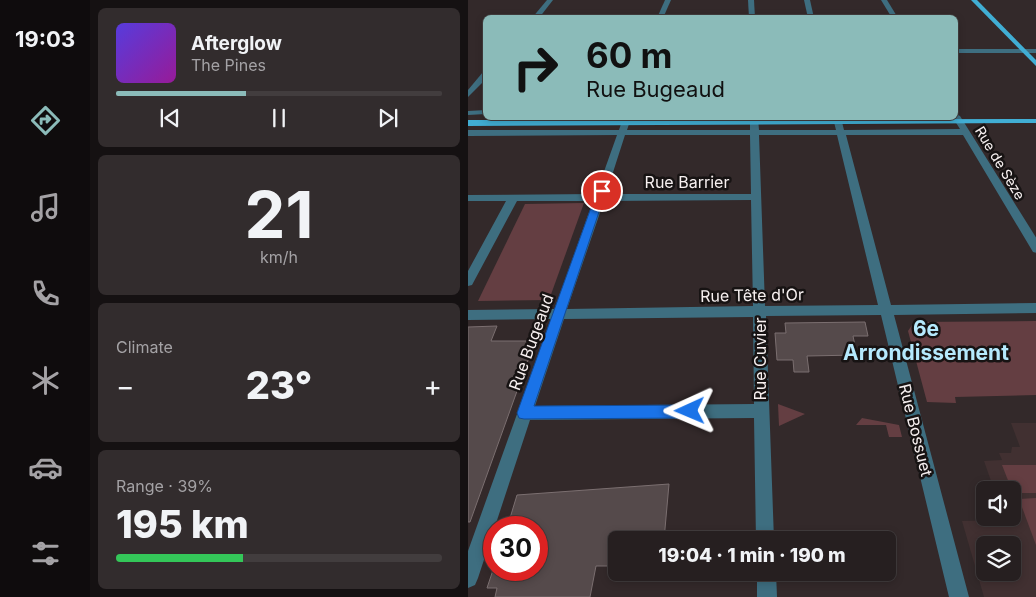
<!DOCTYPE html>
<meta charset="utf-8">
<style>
body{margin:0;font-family:Inter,sans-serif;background:#322c2d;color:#f1f3f6;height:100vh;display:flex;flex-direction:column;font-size:19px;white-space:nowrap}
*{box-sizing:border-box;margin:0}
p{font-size:16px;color:#a4a2a5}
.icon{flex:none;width:28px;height:28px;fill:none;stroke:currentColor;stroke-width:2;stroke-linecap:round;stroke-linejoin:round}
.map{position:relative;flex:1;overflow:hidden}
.panel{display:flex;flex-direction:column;gap:8px;padding:8px;background:#151112;width:378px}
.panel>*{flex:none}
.hud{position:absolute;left:15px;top:15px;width:475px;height:105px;border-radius:8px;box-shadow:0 2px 8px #0003,0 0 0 1px #423d3e;background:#8bbbb9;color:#111;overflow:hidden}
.buttons{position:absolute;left:508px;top:481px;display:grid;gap:10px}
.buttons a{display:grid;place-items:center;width:45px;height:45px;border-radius:8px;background:#261f20;box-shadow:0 2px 8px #0003,0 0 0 1px #423d3e;font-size:25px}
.speed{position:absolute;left:15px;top:516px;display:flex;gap:10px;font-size:25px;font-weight:700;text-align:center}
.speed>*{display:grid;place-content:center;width:65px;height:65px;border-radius:50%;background:#261f20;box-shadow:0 2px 8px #0003,0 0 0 1px #423d3e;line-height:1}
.speed .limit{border:8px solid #d22;background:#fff;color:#111}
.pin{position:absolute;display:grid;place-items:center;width:42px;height:42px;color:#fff;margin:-21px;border:2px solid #fff;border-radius:50%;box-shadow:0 1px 5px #0007}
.me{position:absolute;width:55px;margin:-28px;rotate:269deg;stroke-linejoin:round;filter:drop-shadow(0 0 4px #0008)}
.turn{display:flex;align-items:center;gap:18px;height:105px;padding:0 20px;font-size:22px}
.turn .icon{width:65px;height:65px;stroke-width:2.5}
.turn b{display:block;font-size:35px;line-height:42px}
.big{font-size:38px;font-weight:800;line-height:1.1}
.panel .card{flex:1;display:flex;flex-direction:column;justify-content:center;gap:8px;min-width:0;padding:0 18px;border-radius:8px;background:#322c2d}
.panel .dial{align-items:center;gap:0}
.dial b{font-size:65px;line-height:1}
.song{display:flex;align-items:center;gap:15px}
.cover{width:60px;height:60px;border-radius:8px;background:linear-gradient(135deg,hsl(250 70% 55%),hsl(300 70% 35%))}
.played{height:5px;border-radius:2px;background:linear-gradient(90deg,#8bbbb9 40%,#423d3e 40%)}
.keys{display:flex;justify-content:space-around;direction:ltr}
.heat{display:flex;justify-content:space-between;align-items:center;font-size:28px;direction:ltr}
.charge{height:8px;border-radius:4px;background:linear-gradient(90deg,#34c759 39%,#423d3e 0)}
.trip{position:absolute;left:140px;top:531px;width:288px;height:50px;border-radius:8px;background:#261f20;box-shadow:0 2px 8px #0003,0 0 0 1px #423d3e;font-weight:800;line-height:50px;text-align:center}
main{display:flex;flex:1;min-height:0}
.menu{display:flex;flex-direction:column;width:90px;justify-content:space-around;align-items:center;background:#0f0c0d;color:#a4a2a5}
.menu .icon{width:35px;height:35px}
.menu .active{color:#8bbbb9}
.menu b{font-size:22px;color:#f1f3f6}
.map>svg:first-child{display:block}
</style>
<main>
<nav class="menu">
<b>19:03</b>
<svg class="icon active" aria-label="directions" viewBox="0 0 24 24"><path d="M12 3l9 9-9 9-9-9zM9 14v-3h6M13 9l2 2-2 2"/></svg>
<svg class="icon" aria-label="music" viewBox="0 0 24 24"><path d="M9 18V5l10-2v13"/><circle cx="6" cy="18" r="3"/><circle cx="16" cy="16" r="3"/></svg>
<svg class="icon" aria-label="phone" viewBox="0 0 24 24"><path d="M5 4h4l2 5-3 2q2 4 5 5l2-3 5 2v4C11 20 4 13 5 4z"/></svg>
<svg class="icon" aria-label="climate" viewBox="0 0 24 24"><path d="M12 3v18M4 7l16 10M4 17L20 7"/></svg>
<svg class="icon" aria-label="car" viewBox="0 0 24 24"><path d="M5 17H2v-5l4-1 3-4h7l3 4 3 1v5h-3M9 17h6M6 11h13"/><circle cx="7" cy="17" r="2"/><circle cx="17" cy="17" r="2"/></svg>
<svg class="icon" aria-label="filters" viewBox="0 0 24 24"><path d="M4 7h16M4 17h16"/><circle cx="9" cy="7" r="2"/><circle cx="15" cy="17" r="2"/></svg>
</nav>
<section class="panel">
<div class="card">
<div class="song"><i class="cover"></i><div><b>Afterglow</b><p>The Pines</p></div></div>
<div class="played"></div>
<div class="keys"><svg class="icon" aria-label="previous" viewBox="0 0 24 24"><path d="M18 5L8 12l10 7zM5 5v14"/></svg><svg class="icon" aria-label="pause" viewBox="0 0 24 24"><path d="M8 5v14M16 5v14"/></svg><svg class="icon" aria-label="next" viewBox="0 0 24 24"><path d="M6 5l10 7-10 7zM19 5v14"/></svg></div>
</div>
<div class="card dial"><b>21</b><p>km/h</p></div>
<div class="card"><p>Climate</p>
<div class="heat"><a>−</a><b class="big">23°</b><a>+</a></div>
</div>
<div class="card"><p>Range · 39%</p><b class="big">195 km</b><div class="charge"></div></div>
</section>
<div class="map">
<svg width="569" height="597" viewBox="0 0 569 597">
<rect width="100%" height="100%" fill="#33292a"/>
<path fill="#413031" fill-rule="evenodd" d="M543,423h25v174h-52l-22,-76 41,-1v-2h9v-28h-9l-3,-9h-9l-7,-20 18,-1 -3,-7h12l1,-6h8zM516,545h28v27h-28z"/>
<g fill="#643e42">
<polygon points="116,203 81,300 10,301 57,204"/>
<polygon points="568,321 568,395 487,397 488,403 459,402 440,331 446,322"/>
<polygon points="310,404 337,414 311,426"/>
<polygon points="394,418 431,425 434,437 421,437 418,425 388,425"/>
<polygon points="534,465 568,465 568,493 545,493"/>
<polygon points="568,498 569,498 568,545 551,499"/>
</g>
<g fill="#554a4b" stroke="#7b6f70">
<polygon points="397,322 400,336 385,336 389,355 339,356 341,372 326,372 325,360 309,360 307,333 318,333 317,323"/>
<polygon points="29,326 23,341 67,341 2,522 0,522 0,327"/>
<polygon points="201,484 196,540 149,540 149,566 128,566 122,597 27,597 29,588 19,588 25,570 69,570 69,528 39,528 49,495"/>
</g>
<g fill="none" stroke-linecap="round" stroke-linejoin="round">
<g fill="#3e6e80" fill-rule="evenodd">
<polygon points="79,0 85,0 71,18 64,18"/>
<polygon points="197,0 203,0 195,18 189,18"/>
<polygon points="280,0 286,0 287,18 281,18"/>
<polygon points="336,0 342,0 346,18 340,18"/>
<polygon points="413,0 419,0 430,18 424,18"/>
<rect x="488" y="49" width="81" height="4"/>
<polygon points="15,72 18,72 18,79 0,97 0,90"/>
<polygon points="18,110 18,114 0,115 0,111"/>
<path d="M488,114l4,2 77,123v14l-4,-1 -70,-117h-117l45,170 146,-2v10l-143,2 75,282h-20l-68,-282 -115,1 8,224h-18l-2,-122 -224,2 -52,158 -3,7 -7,3v-37l83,-232 -83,1v-10l87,-1 38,-108h-76l-45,84 -4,1v-15l38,-70h-38v-6l128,-1 21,-59 -149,1v-6h151l4,-12h8l-4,12h123v-12h8l1,12h77l-3,-12h8l3,12 116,-1 -7,-11h3zM157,135h125l1,59h-145zM291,135h78l41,170 -113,1zM283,200l2,106 -186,3 37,-108zM285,317l1,87 -219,2 29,-87z"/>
<polygon points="289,572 308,572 309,597 289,597"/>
</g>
<g fill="#41aed4" fill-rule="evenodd">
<polygon points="503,0 509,0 569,61 569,67"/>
<polygon points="569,119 569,123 0,126 0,120"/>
</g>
</g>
<polygon fill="#1a73e8" stroke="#114b97" points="134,188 138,191 66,406 222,405 227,407 229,411 227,416 222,418 56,419 51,418 49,413 129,191"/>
<g text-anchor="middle" stroke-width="5" stroke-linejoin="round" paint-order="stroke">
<g font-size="14" fill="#f7f0f0" stroke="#171313">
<text transform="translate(532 163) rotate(59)" y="5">Rue de Sèze</text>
</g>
<g font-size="16" fill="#f7f0f0" stroke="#171313">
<text x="219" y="188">Rue Barrier</text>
<text transform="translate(284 295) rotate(-1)" y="6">Rue Tête d'Or</text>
<text transform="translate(63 342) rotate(-70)" y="6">Rue Bugeaud</text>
<text transform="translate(292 359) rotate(-90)" y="6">Rue Cuvier</text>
<text transform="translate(448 430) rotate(76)" y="6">Rue Bossuet</text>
</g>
<g font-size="21" font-weight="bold" fill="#b5e9fd" stroke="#171313">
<text x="458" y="336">6e<tspan x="458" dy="24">Arrondissement</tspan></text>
</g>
</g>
</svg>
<div class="buttons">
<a><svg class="icon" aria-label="sound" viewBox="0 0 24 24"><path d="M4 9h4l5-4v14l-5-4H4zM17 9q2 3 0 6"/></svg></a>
<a><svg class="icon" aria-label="layers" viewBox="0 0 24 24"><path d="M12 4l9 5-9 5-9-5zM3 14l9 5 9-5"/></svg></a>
</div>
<div class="speed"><div class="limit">30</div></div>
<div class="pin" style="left:134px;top:191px;background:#d93025"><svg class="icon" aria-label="arrive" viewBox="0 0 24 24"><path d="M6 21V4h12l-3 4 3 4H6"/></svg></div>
<svg class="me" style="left:222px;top:411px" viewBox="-20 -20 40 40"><path d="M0-17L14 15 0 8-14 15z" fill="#1a73e8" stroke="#fff" stroke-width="4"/></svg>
<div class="trip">19:04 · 1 min · 190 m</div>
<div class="hud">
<div class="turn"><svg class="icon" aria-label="right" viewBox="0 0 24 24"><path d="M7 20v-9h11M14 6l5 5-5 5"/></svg><div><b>60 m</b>Rue Bugeaud</div></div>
</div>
</div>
</main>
